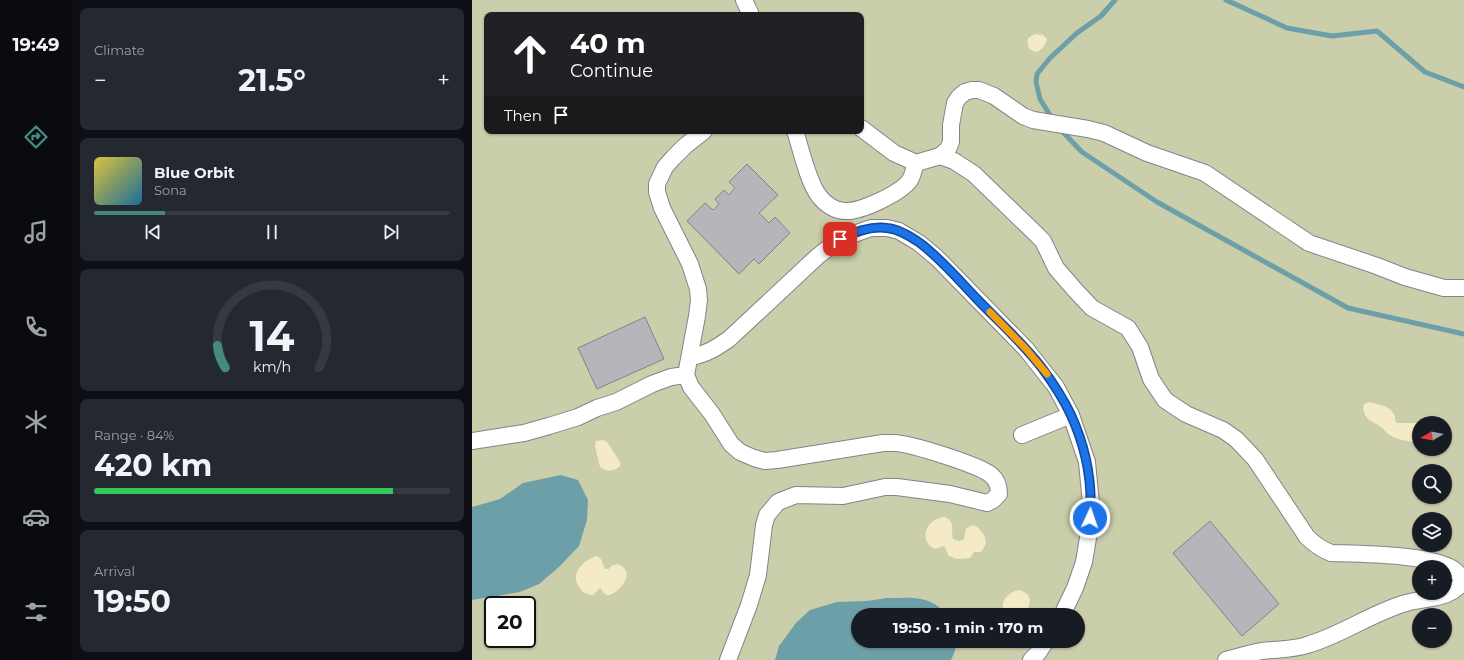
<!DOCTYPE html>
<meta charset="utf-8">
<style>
body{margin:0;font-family:Montserrat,sans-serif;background:#242831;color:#f1f3f6;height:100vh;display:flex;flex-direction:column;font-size:15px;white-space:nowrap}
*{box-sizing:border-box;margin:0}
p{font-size:13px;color:#9ea1a6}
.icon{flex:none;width:22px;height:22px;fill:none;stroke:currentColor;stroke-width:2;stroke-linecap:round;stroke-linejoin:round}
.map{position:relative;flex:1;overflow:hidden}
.panel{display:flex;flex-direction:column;gap:8px;padding:8px;background:#0d0f14;width:400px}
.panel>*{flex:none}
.top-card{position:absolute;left:12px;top:12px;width:380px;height:122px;border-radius:8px;box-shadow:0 1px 3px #0004;background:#202124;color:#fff;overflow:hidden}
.needle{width:26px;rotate:261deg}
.buttons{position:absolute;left:940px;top:416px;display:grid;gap:8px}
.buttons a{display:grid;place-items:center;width:40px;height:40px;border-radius:50%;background:#171b24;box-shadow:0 1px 3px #0004;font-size:20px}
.speed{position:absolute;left:12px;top:596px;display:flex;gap:8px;font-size:20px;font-weight:700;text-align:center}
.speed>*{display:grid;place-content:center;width:52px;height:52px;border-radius:50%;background:#171b24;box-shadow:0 1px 3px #0004;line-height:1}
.speed .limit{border:2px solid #111;border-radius:6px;background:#fff;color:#111}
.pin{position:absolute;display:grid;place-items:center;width:34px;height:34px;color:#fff;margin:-17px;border-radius:8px;box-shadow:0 2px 6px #0006}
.me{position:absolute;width:44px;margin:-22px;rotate:3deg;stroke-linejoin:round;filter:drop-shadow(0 0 3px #0008)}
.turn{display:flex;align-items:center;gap:14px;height:84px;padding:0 20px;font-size:18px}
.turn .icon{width:52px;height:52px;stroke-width:2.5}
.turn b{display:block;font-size:28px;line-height:34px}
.then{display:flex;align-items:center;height:38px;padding:0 20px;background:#0003;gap:8px;font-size:15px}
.big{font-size:30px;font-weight:700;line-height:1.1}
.panel .widget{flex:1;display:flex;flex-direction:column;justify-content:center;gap:6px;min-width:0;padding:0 14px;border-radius:8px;background:#242831}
.panel .dial{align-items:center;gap:0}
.dial svg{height:104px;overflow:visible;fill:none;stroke:#363941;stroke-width:7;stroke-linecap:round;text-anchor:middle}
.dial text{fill:#f1f3f6;stroke:none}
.song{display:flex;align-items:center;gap:12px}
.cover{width:48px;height:48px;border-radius:6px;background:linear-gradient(135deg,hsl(50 70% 55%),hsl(200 70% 35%))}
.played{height:4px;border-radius:2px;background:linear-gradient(90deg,#458a7f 20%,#363941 20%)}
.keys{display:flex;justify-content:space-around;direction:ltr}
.heat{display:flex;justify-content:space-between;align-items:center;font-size:22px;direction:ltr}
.charge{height:6px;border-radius:3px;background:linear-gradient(90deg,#34c759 84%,#363941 0)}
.trip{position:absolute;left:379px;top:608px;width:234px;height:40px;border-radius:20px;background:#171b24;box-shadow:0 1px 3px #0004;font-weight:700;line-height:40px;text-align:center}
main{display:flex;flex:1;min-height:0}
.menu{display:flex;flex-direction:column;width:72px;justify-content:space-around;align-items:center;background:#090b0e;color:#9ea1a6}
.menu .icon{width:28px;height:28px}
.menu .active{color:#458a7f}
.menu b{font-size:18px;color:#f1f3f6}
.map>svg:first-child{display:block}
</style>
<main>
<nav class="menu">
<b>19:49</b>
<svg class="icon active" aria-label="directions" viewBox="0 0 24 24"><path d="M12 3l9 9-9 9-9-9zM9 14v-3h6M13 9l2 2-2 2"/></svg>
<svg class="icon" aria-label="music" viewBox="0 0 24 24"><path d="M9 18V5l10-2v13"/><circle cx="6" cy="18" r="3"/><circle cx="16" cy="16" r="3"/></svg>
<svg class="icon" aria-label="phone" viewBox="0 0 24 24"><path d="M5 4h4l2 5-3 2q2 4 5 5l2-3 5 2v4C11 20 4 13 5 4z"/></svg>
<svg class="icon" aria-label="climate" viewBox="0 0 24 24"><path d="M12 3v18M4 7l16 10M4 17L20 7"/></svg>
<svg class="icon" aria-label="car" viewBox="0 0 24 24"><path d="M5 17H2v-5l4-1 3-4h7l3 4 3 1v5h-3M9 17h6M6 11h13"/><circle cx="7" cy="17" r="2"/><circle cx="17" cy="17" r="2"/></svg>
<svg class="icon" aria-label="filters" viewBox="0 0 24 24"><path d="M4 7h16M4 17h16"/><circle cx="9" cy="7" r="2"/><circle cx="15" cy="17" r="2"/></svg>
</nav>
<section class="panel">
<div class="widget"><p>Climate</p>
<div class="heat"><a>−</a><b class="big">21.5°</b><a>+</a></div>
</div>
<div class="widget">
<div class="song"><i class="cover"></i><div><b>Blue Orbit</b><p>Sona</p></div></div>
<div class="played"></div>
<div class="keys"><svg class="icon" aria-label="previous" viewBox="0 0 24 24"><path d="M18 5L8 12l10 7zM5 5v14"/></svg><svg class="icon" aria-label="pause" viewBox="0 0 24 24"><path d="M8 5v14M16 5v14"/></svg><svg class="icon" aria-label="next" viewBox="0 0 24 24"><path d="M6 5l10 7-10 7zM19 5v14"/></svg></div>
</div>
<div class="widget dial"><svg viewBox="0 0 100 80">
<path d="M14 69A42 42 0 1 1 86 69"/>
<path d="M14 69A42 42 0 0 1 8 52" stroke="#458a7f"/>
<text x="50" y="56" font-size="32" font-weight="700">14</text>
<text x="50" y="72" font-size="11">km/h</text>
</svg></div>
<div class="widget"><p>Range · 84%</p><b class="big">420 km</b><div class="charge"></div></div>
<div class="widget"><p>Arrival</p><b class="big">19:50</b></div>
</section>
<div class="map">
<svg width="992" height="660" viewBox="0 0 992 660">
<rect width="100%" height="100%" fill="#f5f2f9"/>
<path fill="#caceaa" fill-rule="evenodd" d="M0,0h992v660h-992zM15,15h374v116h-374zM947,423h26v26h-26zM947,471h26v26h-26zM947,519h26v26h-26zM947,567h26v26h-26zM21,605h34v34h-34zM386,615h220v26h-220zM947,615h26v26h-26z"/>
<g fill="#f4eac5">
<path d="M563,34l8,1 4,4c-2,7 -5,10 -10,13 -9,-1 -10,-6 -9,-14z"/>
<path d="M898,402c9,3 19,3 24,12 2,4 0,6 3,9h32h-10v19c-10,0 -22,-2 -31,-8 -2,-2 -4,-5 -7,-7 -9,-6 -20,-9 -17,-23z"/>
<path d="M131,440l4,2 13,20v4c-7,6 -13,6 -20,1l-5,-21 1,-5z"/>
<path d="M473,517c12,7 5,11 8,22 4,2 7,3 11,0l2,-11 7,-3c6,2 13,10 13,18 -1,3 -3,6 -5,9h-7l-4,6 -13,1 -8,-3 -5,-10 -9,3c-18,-9 -8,-31 10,-32z"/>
<path d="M125,556l4,3 4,10h4l2,-3 6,-2c23,7 -1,33 -10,31 -3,-1 -5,-5 -7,-7l-7,7c-6,0 -10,-2 -13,-7 -11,-14 3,-28 17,-32z"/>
<path d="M547,590c14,3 13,16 4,25h-16c-10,-11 0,-23 12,-25z"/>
</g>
<g fill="#6c9fa7">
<polygon points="89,475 106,480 116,500 115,520 107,546 87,567 67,584 48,592 0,600 0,507 28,499 51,483"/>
<path d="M415,598c21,0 45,-4 59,17h-88v26h98l-1,10 -4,9h-176l4,-14 17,-23 14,-13 27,-8 30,-1z"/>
</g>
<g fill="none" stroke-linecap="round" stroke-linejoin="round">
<g stroke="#6c9fa7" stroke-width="5">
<polyline points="754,0 815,28 860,36 905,31 953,72 992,87"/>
<polyline points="581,120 568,99 564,82 565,74 578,58 605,33 629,16 643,0"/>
<polyline points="587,128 610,152 685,202 876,308 992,334"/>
</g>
</g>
<g fill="#b7b4bb" stroke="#858288">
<polygon points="275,164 306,195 287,213 297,223 303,217 318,233 287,264 282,259 267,274 215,221 233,203 241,210 247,204 243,199 252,190 257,195 263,188 257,182"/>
<polygon points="173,317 192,359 125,389 106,348"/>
<polygon points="738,521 807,604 770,636 701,553"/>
</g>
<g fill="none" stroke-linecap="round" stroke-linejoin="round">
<g stroke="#858389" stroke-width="18">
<g id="minor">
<polyline points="272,0 279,15"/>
<polyline points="389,128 422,153 444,163 468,156"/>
<path d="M232,131l-19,15 -12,12 -8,9 -8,17v8l5,16 28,56 8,25 1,11 -2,16 -11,59 5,12 21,27 19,30 9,8 14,6 11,3 12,-1 106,-17c4,0 8,0 12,0 17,1 84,22 96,32 6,5 8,12 8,19l-6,6 -6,3 -37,-9 -53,-7h-12l-42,9 -47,-1 -18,7 -11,13 -3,10 -6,50 -9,30 -21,55"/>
<path d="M323,131c6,18 13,51 24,65 6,8 16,15 26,15 16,1 56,-18 65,-31 3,-5 4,-12 6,-17"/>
<path d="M992,288h-20l-39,-11 -28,-11 -68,-23 -104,-70 -58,-20 -43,-20 -16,-4 -55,-9 -10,-4 -29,-20 -15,-6h-7l-7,2 -6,5 -4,6 -4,22v17l-3,7 -8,7 14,5 20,13 62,60 7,7 13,27 19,22 17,18 36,20 12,19 11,32 14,21 21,14 37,16 13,9 19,20 52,78c8,8 14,12 24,16 30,1 98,1 122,16 4,3 8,8 11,11"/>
<path d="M219,357c16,-3 25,-9 38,-18l89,-83 22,-17 31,-11h16l12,3 20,12 18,15 89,91 30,38 15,28 16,47 4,42 -2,28 -5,30 -9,26 -13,27"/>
<polyline points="550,435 599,415"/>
<polyline points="0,441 52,433 77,426 106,417 125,408 144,402 180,384 199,377 214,375"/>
<polyline points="559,660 566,653 574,641"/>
<path d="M754,660c12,-3 24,-7 36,-9 15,-2 30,-1 45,-6 35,-10 64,-32 99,-42 21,-6 45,-3 58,-23"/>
</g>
</g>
<use href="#minor" stroke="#fff" stroke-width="16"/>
</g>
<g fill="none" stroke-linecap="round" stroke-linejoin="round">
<g stroke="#114b97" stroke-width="10">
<path id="route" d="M368,239c15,-7 30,-13 47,-11 11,1 23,8 33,15 20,15 38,36 56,55 22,23 47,45 66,70 11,15 21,30 29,47 15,33 22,66 19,103"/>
</g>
<use href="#route" stroke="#1a73e8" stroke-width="7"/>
<polyline stroke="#f59e0b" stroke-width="7" points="518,312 554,349 575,374"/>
</g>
</svg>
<div class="buttons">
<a><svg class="needle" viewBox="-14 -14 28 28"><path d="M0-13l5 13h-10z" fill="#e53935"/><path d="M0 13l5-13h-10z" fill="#9ea1a6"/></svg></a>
<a><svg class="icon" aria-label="search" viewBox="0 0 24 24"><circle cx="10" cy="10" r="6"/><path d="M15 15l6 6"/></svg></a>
<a><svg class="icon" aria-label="layers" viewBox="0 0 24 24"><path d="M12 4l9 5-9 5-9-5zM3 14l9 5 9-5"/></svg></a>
<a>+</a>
<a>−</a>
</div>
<div class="speed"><div class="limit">20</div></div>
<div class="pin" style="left:368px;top:239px;background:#d93025"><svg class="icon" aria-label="arrive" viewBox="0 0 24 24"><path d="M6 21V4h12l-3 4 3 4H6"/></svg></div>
<svg class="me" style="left:618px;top:518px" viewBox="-20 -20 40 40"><circle r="17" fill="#1a73e8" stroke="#fff" stroke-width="3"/><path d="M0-11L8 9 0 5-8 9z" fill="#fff"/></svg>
<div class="trip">19:50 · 1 min · 170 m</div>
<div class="top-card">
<div class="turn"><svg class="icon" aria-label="ahead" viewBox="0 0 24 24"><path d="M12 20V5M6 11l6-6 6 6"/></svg><div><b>40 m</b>Continue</div></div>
<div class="then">Then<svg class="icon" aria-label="arrive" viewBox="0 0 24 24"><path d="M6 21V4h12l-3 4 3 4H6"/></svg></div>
</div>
</div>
</main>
